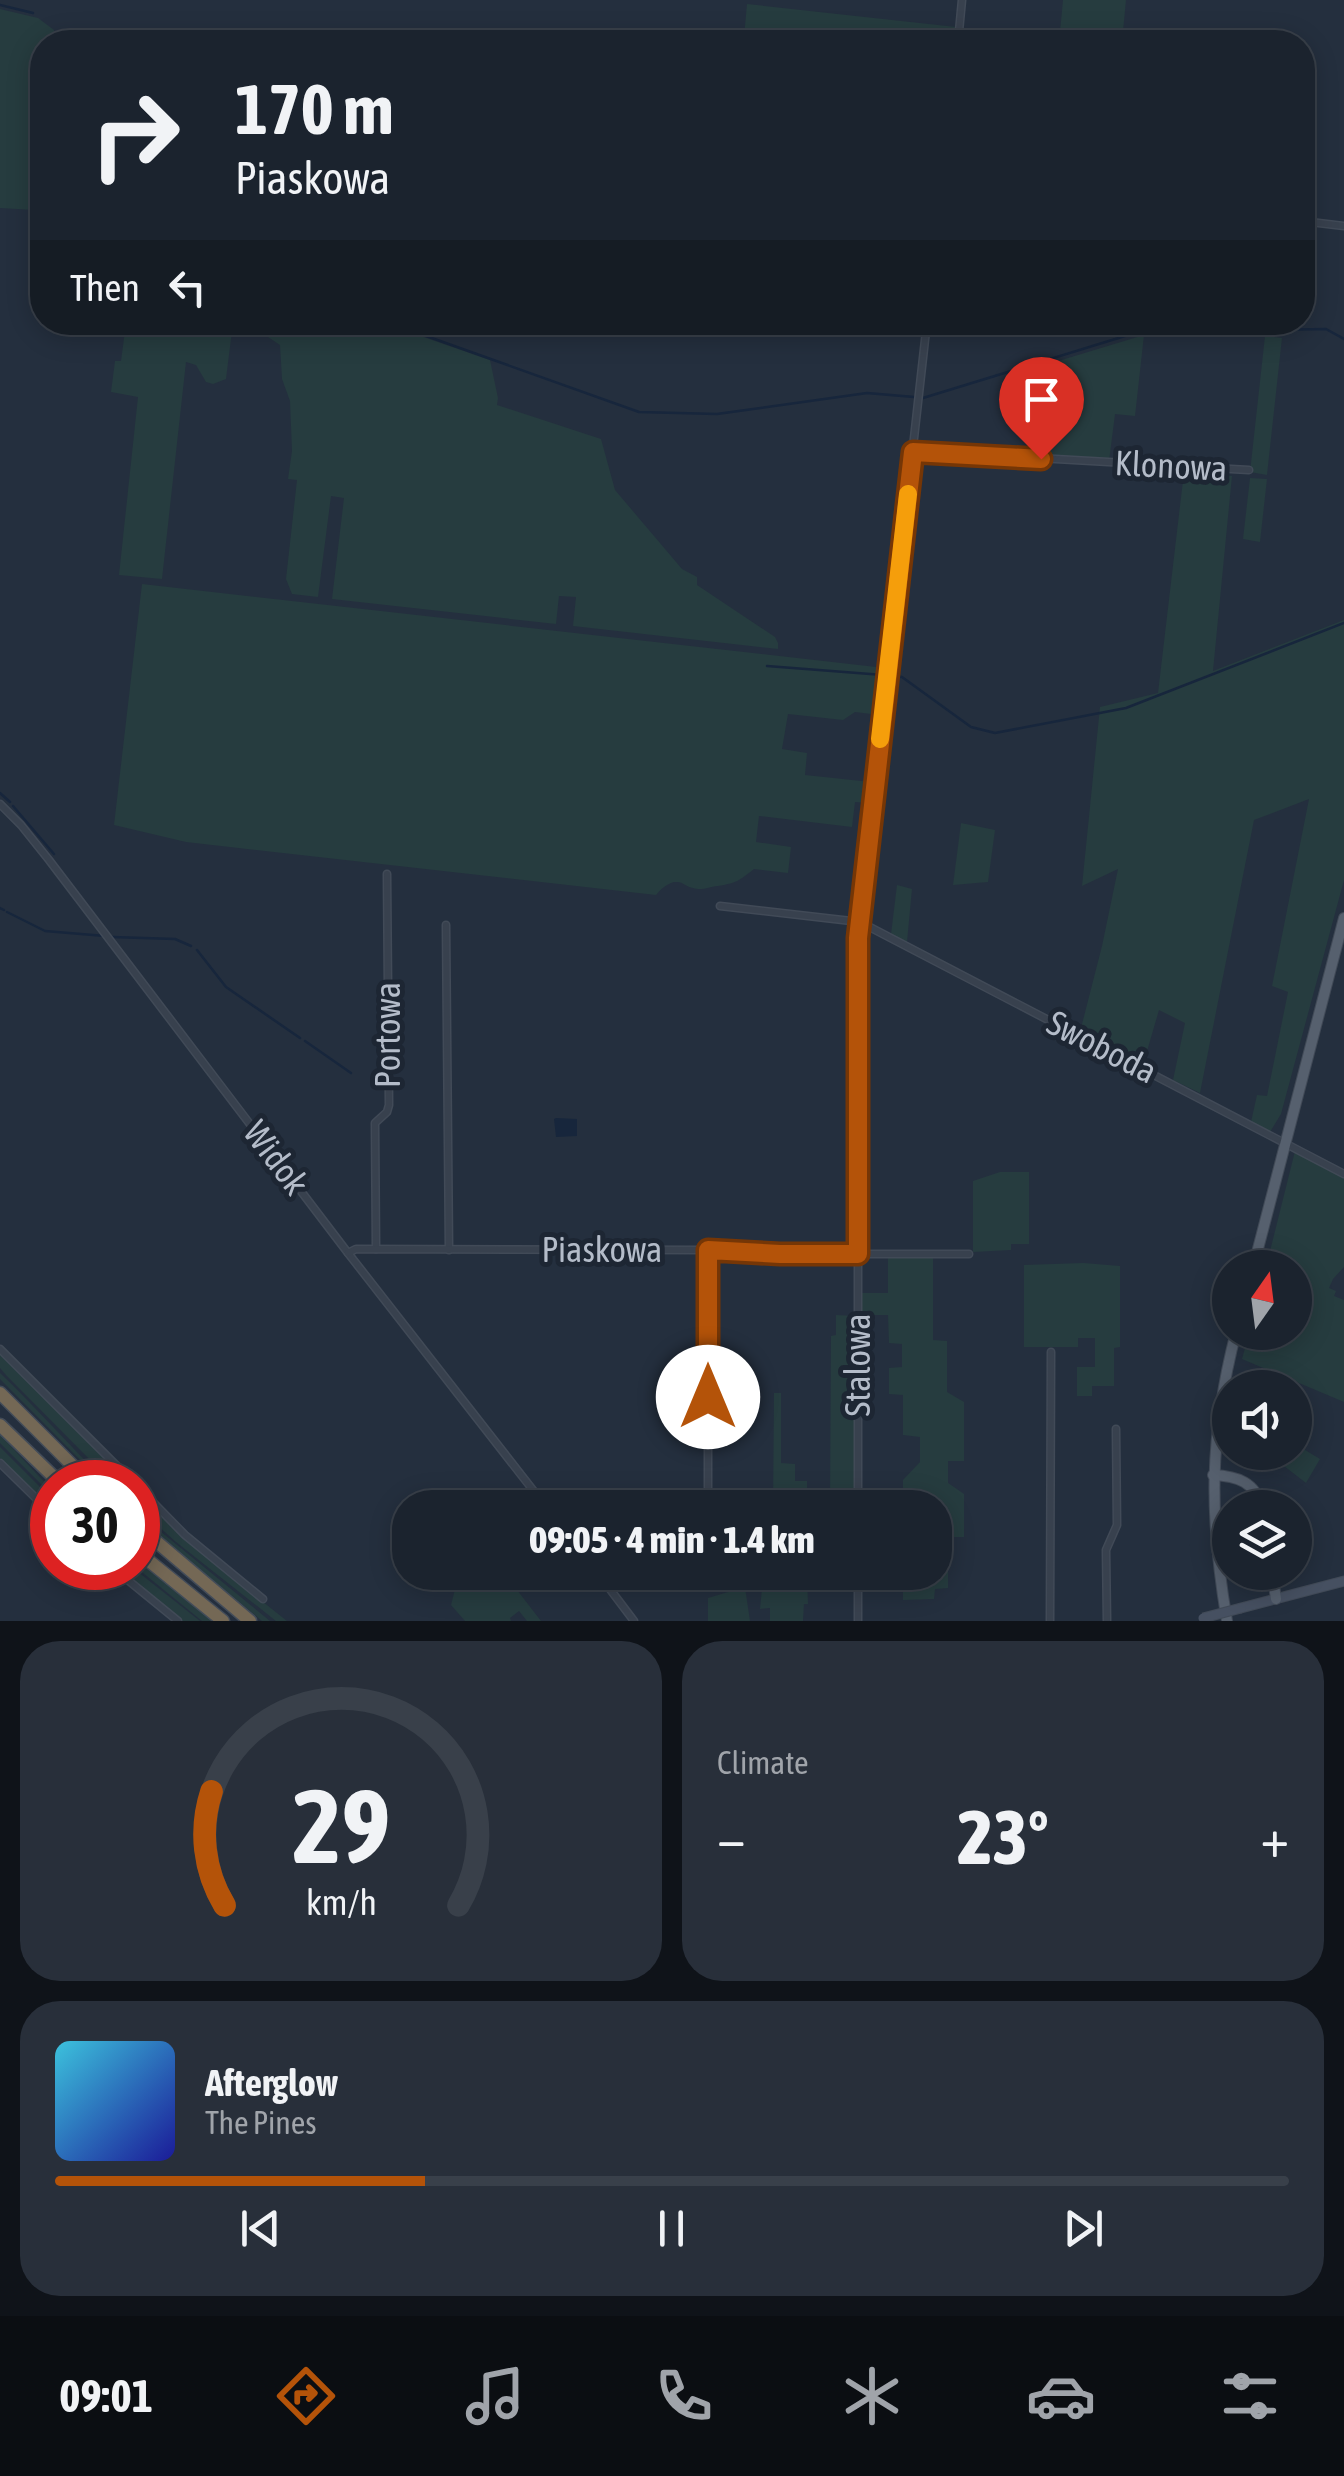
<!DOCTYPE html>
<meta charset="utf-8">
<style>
body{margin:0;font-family:"Asap Condensed",sans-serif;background:#282f3a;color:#f1f3f6;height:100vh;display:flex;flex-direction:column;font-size:38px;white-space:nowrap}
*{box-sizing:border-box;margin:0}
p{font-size:32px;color:#a0a4aa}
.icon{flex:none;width:55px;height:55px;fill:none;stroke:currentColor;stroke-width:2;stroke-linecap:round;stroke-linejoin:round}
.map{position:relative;height:1621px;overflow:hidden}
.panel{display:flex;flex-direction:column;gap:20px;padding:20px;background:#0f1319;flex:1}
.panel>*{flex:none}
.guide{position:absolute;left:30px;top:30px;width:1285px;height:305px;border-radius:40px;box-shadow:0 5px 25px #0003,0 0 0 2px #39404a;background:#1b232e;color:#f1f3f6;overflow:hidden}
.needle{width:65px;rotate:14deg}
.tools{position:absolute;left:1212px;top:1250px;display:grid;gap:20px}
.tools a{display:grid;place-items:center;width:100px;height:100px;border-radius:50%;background:#1b232e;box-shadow:0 5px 25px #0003,0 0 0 2px #39404a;font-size:50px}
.speed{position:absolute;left:30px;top:1460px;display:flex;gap:20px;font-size:50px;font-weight:700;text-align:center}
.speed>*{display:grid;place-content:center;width:130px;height:130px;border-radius:50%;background:#1b232e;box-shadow:0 5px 25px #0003,0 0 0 2px #39404a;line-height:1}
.speed .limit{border:15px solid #d22;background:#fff;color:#111}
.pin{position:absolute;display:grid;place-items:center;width:85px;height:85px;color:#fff;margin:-102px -42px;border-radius:50% 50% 50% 0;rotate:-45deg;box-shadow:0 0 10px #0007}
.pin .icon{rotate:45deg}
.me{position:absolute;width:110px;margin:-55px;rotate:0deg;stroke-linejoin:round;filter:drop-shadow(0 0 8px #0008)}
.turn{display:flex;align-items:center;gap:35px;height:210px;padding:0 40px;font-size:45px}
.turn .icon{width:130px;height:130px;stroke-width:2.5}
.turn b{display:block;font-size:70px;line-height:85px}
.then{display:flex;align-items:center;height:95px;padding:0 40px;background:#0003;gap:20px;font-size:38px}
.big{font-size:75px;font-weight:800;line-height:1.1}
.panel .card{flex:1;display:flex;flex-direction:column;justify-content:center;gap:15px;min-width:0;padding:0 35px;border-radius:40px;background:#282f3a}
.panel .dial{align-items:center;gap:0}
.dial svg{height:260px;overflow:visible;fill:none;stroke:#39404a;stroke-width:7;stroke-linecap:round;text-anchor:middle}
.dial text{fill:#f1f3f6;stroke:none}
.song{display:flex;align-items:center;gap:30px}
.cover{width:120px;height:120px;border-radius:15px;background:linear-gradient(135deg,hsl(190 70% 55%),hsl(240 70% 35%))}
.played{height:10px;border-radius:5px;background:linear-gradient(90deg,#b45309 30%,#39404a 30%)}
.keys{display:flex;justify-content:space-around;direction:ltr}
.heat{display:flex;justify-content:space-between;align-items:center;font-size:55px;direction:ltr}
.panel .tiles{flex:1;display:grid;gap:20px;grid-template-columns:1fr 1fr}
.card:last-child{grid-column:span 2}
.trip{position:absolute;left:392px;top:1490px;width:560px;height:100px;border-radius:40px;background:#1b232e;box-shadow:0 5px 25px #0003,0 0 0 2px #39404a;font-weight:800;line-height:100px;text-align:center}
.tab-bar{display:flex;height:160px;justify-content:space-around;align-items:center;background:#0b0e12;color:#a0a4aa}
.tab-bar .icon{width:70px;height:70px}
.tab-bar .on{color:#b45309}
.tab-bar b{font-size:45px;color:#f1f3f6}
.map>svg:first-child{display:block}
</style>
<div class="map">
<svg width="1344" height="1621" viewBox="0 0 1344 1621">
<rect width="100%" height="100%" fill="#242f3e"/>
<g fill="#263c3f">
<polygon points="1063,0 1126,0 1122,42 1059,42"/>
<polygon points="747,4 956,27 954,42 791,42 744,37"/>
<polygon points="0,9 38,18 54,30 52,42 42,42 42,132 34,210 0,208"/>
<polygon points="126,323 233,323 226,379 213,384 206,382 196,365 186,362 162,579 119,575 138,397 111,392 115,361 121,361"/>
<polygon points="256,323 383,323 490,360 498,398 497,405 601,439 615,490 682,569 697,577 697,585 775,637 778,643 778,649 573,626 576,597 559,596 556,624 332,599 344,498 331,496 318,597 292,594 286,579 297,480 288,479 292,451 290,401 282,379 280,345 256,329"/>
<polygon points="1144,335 1135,416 1115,414 1109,461 1045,457 1055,362"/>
<polygon points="1265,336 1282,338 1267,475 1250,472"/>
<polygon points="1184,472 1232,476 1213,671 1344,620 1344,880 1281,1114 1270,1132 1251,1122 1257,1095 1267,1096 1288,992 1272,986 1309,799 1254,820 1200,1093 1173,1080 1185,1023 1159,1010 1143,1065 1080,1032 1102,946 1118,869 1082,886 1100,707 1158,693"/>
<polygon points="1250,478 1267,479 1260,542 1243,539"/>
<path d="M142,584l743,84 -6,47 -24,-3 -12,8 -55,-6 -6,35 25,4 -2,22 66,7 -2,21 -14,-1 -3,25 -93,-11 -3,26 35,5 -3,26 -34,-4c-15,12 -18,14 -36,17 -10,1 -15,5 -25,2 -6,-1 -10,-6 -16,-6 -8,-1 -17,8 -21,13l-470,-53 -72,-17z"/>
<polygon points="961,823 995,830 988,882 953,885"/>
<polygon points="897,885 912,889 907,942 891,934"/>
<polygon points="1295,1151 1344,1178 1344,1267 1333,1279 1329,1288 1336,1291 1334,1296 1344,1300 1344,1402 1242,1359 1249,1333 1295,1332 1295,1268 1266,1267"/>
<polygon points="1000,1172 1029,1172 1029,1244 1011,1244 1011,1250 973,1252 973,1181"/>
<polygon points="888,1256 933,1256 933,1340 947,1341 947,1392 964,1402 964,1461 948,1461 948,1483 964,1494 964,1537 948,1537 948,1588 935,1589 934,1599 903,1600 903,1573 935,1572 935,1508 903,1507 903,1480 920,1462 920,1437 903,1435 903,1395 889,1394 889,1368 902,1367 902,1344 889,1343 888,1315 860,1315 860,1293 888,1293"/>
<polygon points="1084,1263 1120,1266 1120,1347 1114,1348 1114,1386 1092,1386 1092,1396 1077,1396 1077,1367 1095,1367 1095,1338 1078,1338 1078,1347 1024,1347 1024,1265"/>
<polygon points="836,1315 855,1316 856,1378 852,1379 851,1419 856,1420 856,1507 830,1508 831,1336 836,1335"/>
<polygon points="0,1354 124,1477 126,1482 112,1482 6,1375 0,1368"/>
<path d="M0,1373c37,35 70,74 107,109h-5l-102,-103z"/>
<polygon points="774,1393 781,1393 781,1463 795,1464 795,1481 807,1481 807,1507 773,1507"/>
<polygon points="0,1435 52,1490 52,1495 0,1443"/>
<polygon points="1295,1444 1320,1459 1306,1483 1284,1466 1279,1469 1271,1465 1263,1469 1232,1453 1295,1452"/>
<polygon points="0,1447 52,1499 52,1511 0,1458"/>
<polygon points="138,1496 144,1503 150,1502 253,1594 287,1621 276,1621 176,1542 138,1508"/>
<polygon points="138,1513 270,1621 262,1621 255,1615 138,1519"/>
<polygon points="138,1561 212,1621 202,1621 137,1568"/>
<polygon points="118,1568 133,1568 200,1621 181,1621"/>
<polygon points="464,1573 504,1573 541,1621 527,1621 519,1611 510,1618 511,1621 465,1621 451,1605 457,1581"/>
<polygon points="772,1573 807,1573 808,1604 804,1604 803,1621 770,1621 770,1608 760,1609 762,1588 771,1587"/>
<polygon points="745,1587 750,1621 708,1621 708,1598"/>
</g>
<polygon fill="#17263c" points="556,1118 577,1119 577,1136 556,1137 554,1119"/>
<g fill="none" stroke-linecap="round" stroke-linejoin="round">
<g stroke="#17263c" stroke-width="2.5">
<polyline points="0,5 33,13"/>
<polyline points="387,322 639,412 717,414 867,393 914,397"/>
<polyline points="923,398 1138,332 1326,329 1344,339"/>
<polyline points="767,666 883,675"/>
<polyline points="891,676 902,677 971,727 995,733 1126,708 1344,623"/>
<polyline points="0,793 10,802"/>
<polyline points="13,806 54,854"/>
<polyline points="0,908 4,910"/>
<polyline points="7,912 45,931 105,936"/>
<polyline points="112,937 175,939 191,946"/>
<polyline points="197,950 226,987 300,1038"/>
<polyline points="305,1041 351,1073"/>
</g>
<g stroke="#414a57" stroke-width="9">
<g id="minor">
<polyline points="958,42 962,0"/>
<polyline points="1302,221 1344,226"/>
<polyline points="913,451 1249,470"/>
<polyline points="0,804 21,825 49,860 348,1253 547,1508"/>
<polyline points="720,906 860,922 1344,1174"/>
<polyline points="446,925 449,1250"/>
<polyline points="376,1249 375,1123 387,1112 389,1105 387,874"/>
<polyline points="708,1250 708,1508"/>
<polyline points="348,1253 356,1249 708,1250 780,1254 969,1254"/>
<polyline points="0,1349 133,1482"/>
<polyline points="0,1463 52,1514"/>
<polyline points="138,1487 185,1535 263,1599"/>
<polyline points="858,1508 858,938 927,322"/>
<polyline points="113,1568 178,1621"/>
<polyline points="597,1572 634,1621"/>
<polyline points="858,1572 858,1621"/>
<polyline points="1050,1621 1051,1352"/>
<polyline points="1107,1621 1106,1550 1117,1525 1116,1429"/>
</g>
</g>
<g stroke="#414a57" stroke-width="11">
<polyline id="secondary" points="1241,1608 1344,1581"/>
</g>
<g stroke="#414a57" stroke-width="12">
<g id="primary">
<polyline points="1253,1268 1344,918"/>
<path d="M1213,1475c24,1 43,7 49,33"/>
<polyline points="1272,1572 1276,1599"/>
<path d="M1227,1621c-18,-106 -18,-184 9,-289"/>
</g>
</g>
<g stroke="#434c59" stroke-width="15">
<g id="motorway">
<polyline points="0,1393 89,1482"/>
<polyline points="0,1425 59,1482"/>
<polyline points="138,1526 250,1621"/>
<polyline points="138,1552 223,1621"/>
</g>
</g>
<use href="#minor" stroke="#38414e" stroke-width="6"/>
<use href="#secondary" stroke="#465061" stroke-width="9"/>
<use href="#primary" stroke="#56606e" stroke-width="10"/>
<use href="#motorway" stroke="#746855" stroke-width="12"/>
<g stroke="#414a57" stroke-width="11" stroke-linecap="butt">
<polyline id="secondary-bridge" points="1203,1618 1241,1608"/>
</g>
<use href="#secondary-bridge" stroke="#465061" stroke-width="9"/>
</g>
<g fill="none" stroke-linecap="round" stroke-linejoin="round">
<g stroke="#753606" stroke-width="25">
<polyline id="route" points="708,1397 708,1250 780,1254 858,1254 858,938 913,452 1041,459"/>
</g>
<use href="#route" stroke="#b45309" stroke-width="18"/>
<polyline stroke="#f59e0b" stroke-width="18" points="880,739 908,494"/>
</g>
<g text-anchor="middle" stroke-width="10" stroke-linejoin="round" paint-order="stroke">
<g font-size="35" fill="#b4bcc9" stroke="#1d2633">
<text transform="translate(1171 466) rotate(3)" y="12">Klonowa</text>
<text transform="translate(388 1035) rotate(-90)" y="12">Portowa</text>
<text transform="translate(1102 1047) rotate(27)" y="12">Swoboda</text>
<text transform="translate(276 1158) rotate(53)" y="12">Widok</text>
<text x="602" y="1262">Piaskowa</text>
<text transform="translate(858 1365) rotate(-90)" y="12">Stalowa</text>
</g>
</g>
</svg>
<div class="tools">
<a><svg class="needle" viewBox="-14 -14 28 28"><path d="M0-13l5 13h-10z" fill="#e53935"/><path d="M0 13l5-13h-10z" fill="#a0a4aa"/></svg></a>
<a><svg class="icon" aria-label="sound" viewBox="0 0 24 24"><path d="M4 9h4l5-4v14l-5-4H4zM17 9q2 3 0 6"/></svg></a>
<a><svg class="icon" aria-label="layers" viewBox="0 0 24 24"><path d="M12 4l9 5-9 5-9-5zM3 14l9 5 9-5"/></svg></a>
</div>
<div class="speed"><div class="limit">30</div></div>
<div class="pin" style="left:1041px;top:459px;background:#d93025"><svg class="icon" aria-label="arrive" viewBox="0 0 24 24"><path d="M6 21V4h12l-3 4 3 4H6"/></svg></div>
<svg class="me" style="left:708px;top:1397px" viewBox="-20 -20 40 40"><circle r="19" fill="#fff"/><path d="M0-13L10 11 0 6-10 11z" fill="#b45309"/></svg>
<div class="trip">09:05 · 4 min · 1.4 km</div>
<div class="guide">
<div class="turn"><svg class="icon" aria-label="right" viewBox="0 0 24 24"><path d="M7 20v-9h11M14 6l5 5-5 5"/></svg><div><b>170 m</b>Piaskowa</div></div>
<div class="then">Then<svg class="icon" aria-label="left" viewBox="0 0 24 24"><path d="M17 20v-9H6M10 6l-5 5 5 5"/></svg></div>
</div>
</div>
<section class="panel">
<div class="tiles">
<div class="card dial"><svg viewBox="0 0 100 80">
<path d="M14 69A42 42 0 1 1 86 69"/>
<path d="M14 69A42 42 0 0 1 10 34" stroke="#b45309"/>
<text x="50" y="56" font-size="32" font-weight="700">29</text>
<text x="50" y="72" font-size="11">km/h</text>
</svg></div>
<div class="card"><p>Climate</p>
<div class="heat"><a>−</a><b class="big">23°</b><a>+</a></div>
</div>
<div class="card">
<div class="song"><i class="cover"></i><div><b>Afterglow</b><p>The Pines</p></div></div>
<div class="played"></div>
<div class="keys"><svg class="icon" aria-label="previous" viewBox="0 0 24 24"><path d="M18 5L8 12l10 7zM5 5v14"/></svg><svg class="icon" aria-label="pause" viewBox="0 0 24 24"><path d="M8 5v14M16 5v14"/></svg><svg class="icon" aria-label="next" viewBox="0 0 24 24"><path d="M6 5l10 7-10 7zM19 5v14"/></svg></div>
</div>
</div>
</section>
<nav class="tab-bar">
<b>09:01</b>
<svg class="icon on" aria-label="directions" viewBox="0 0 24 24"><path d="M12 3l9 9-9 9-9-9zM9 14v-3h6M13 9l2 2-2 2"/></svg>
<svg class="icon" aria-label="music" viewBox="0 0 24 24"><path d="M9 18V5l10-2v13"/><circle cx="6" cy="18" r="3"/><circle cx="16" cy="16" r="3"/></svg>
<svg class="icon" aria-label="phone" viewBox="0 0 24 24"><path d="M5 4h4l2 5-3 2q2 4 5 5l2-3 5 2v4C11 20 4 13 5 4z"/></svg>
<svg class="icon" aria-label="climate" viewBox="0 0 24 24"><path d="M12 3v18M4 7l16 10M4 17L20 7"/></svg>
<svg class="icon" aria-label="car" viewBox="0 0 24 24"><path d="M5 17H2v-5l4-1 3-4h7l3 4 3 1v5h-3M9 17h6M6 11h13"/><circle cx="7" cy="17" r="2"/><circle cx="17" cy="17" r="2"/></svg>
<svg class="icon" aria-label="filters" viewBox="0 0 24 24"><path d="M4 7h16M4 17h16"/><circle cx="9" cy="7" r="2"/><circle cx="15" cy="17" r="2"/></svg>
</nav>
